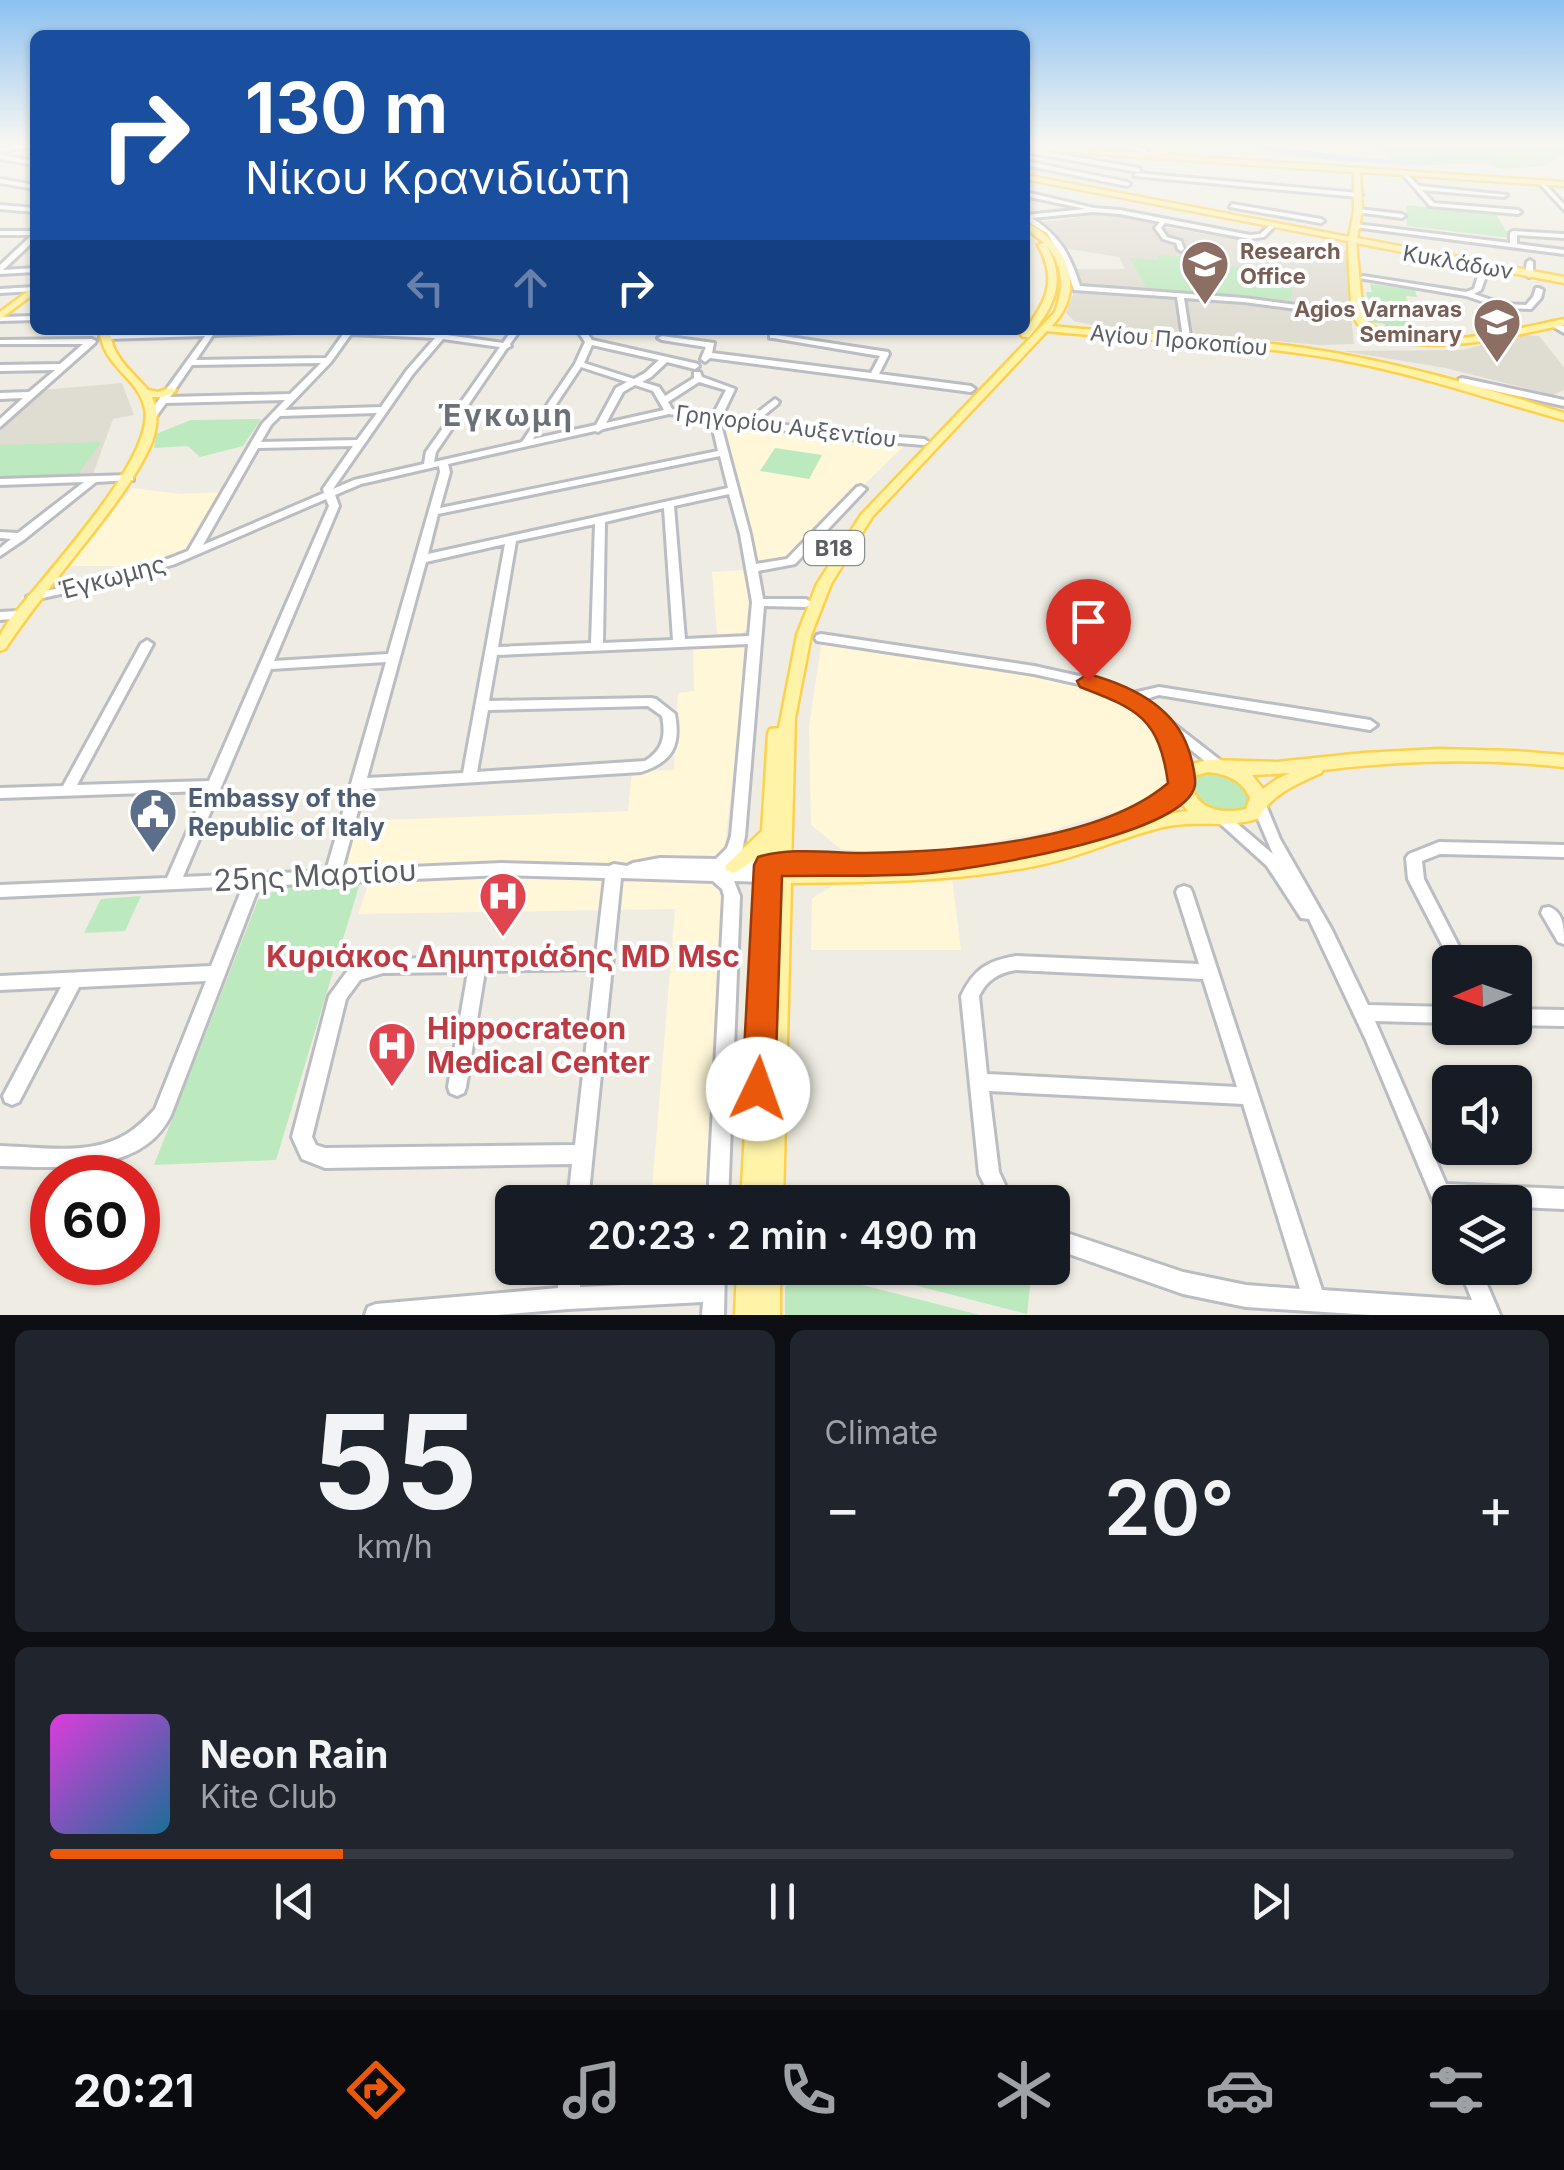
<!DOCTYPE html>
<meta charset="utf-8">
<style>
body{margin:0;font-family:Inter,sans-serif;background:#20242c;color:#f1f3f6;height:100vh;display:flex;flex-direction:column;font-size:38px;white-space:nowrap}
*{box-sizing:border-box;margin:0}
p{font-size:32px;color:#9ea1a6}
.icon{flex:none;width:55px;height:55px;fill:none;stroke:currentColor;stroke-width:2;stroke-linecap:round;stroke-linejoin:round}
.map{position:relative;height:1315px;overflow:hidden}
.sheet{display:flex;flex-direction:column;gap:15px;padding:15px;background:#0d0f14;flex:1}
.sheet>*{flex:none}
.banner{position:absolute;left:30px;top:30px;width:1000px;height:305px;border-radius:15px;box-shadow:0 2px 8px #0004;background:#1a4fa0;color:#fff;overflow:hidden}
.needle{width:65px;rotate:268deg}
.tools{position:absolute;left:1432px;top:945px;display:grid;gap:20px}
.tools a{display:grid;place-items:center;width:100px;height:100px;border-radius:15px;background:#171b24;box-shadow:0 2px 8px #0004;font-size:50px}
.speed{position:absolute;left:30px;top:1155px;display:flex;gap:20px;font-size:50px;font-weight:700;text-align:center}
.speed>*{display:grid;place-content:center;width:130px;height:130px;border-radius:50%;background:#171b24;box-shadow:0 2px 8px #0004;line-height:1}
.speed .limit{border:15px solid #d22;background:#fff;color:#111}
.pin{position:absolute;display:grid;place-items:center;width:85px;height:85px;color:#fff;margin:-102px -42px;border-radius:50% 50% 50% 0;rotate:-45deg;box-shadow:0 0 10px #0007}
.pin .icon{rotate:45deg}
.me{position:absolute;width:110px;margin:-55px;rotate:3deg;stroke-linejoin:round;filter:drop-shadow(0 0 8px #0008)}
.turn{display:flex;align-items:center;gap:35px;height:210px;padding:0 50px;font-size:45px}
.turn .icon{width:130px;height:130px;stroke-width:2.5}
.turn b{display:block;font-size:70px;line-height:85px}
.lanes{display:flex;align-items:center;height:95px;padding:0 50px;background:#0003;justify-content:center;gap:50px;direction:ltr}
.lanes .off{opacity:.35}
.big{font-size:75px;font-weight:600;line-height:1.1}
.sheet .tile{flex:1;display:flex;flex-direction:column;justify-content:center;gap:15px;min-width:0;padding:0 35px;border-radius:15px;background:#20242c}
.sheet .dial{align-items:center;gap:0}
.dial b{font-size:130px;line-height:1}
.song{display:flex;align-items:center;gap:30px}
.cover{width:120px;height:120px;border-radius:15px;background:linear-gradient(135deg,hsl(300 70% 55%),hsl(200 70% 35%))}
.played{height:10px;border-radius:5px;background:linear-gradient(90deg,#ea580c 20%,#363941 20%)}
.keys{display:flex;justify-content:space-around;direction:ltr}
.heat{display:flex;justify-content:space-between;align-items:center;font-size:55px;direction:ltr}
.sheet .tiles{flex:1;display:grid;gap:15px;grid-template-columns:1fr 1fr}
.tile:last-child{grid-column:span 2}
.trip{position:absolute;left:495px;top:1185px;width:575px;height:100px;border-radius:15px;background:#171b24;box-shadow:0 2px 8px #0004;font-weight:600;line-height:100px;text-align:center}
.menu{display:flex;height:160px;justify-content:space-around;align-items:center;background:#090b0e;color:#9ea1a6}
.menu .icon{width:70px;height:70px}
.menu .on{color:#ea580c}
.menu b{font-size:45px;color:#f1f3f6}
.map>svg:first-child{display:block}
</style>
<div class="map">
<svg width="1564" height="1315" viewBox="0 0 1564 1315">
<rect width="100%" height="100%" fill="#efede3"/>
<g fill="#fff7d8">
<polygon points="720,423 905,445 784,562 757,564"/>
<polygon points="132,488 181,494 222,492 185,552 151,566 69,566"/>
<polygon points="746,570 751,627 742,633 717,634 712,572"/>
<polygon points="822,640 1044,674 1110,692 1140,709 1158,727 1174,785 1166,796 1049,831 909,857 841,849 811,825 809,726"/>
<polygon points="743,643 748,649 726,835 705,1202 651,1202 675,909 358,914 371,877 338,876 356,821 628,811 632,771 674,770 678,693 694,691 693,644"/>
<polygon points="952,879 961,950 811,950 812,898 840,882"/>
</g>
<g fill="#dfdcd2">
<polygon points="1103,212 1131,214 1162,227 1267,244 1347,251 1350,310 1293,305 1351,316 1354,344 1320,345 1093,325 1074,321 1066,313 1075,289 1074,269 1125,269 1119,257 1063,248 1053,229 1042,222 1075,218 1076,213"/>
<polygon points="1524,335 1539,336 1564,367 1564,390 1553,395 1446,368 1342,351 1461,350"/>
<polygon points="122,383 134,415 113,419 92,477 0,479 0,431 43,390"/>
</g>
<g fill="#bde9be">
<polygon points="1360,143 1564,143 1564,154 1543,166 1502,169 1485,163 1425,165 1277,156 1286,150 1394,160 1381,148"/>
<polygon points="1406,205 1496,214 1510,238 1407,226"/>
<polygon points="1158,255 1182,257 1183,262 1187,258 1222,261 1224,266 1266,269 1287,276 1293,283 1291,300 1147,289 1130,258 1157,260"/>
<polygon points="1370,284 1415,290 1417,297 1406,296 1414,328 1423,329 1424,336 1386,331 1385,324 1371,322 1366,292 1372,292"/>
<polygon points="261,419 243,446 200,457 188,446 154,448 156,434 191,420"/>
<polygon points="101,442 77,476 0,478 0,445"/>
<polygon points="775,448 822,455 809,479 760,471"/>
<polygon points="1218,770 1250,789 1252,806 1235,816 1198,804 1189,779 1196,773"/>
<polygon points="360,883 276,1160 154,1165 258,900 281,887"/>
<polygon points="141,896 125,931 84,933 101,899"/>
<polygon points="795,1268 980,1315 785,1315 785,1288"/>
<polygon points="848,1268 1032,1268 1027,1314"/>
</g>
<g fill="none" stroke-linecap="round" stroke-linejoin="round">
<path fill="#a3d5ff" fill-rule="evenodd" d="M1226,143c62,0 123,19 186,18 47,-1 93,-18 139,-18l-137,22 -86,-5z"/>
<g stroke="#bbbdc3" stroke-width="6">
<g id="minor">
<polygon points="30,143 35,143 35,146 0,152 0,148"/>
<polygon points="1100,143 1114,143 1148,150 1145,152"/>
<polygon points="1145,143 1181,143 1179,145"/>
<polygon points="1025,148 1138,168 1141,170 1138,172 1025,152"/>
<polygon points="0,155 35,161 35,165 0,159"/>
<polygon points="1025,161 1127,182 1130,184 1127,186 1025,165"/>
<polygon points="1136,173 1359,193 1362,195 1359,197 1134,176"/>
<polygon points="1406,173 1419,186 1507,195 1504,197 1422,190 1434,203 1518,210 1521,212 1518,214 1430,206 1404,176"/>
<polygon points="0,179 35,185 35,189 0,183"/>
<polygon points="1542,181 1564,204 1564,210 1540,184"/>
<path d="M1025,192l69,16 26,2 130,25 10,-1 10,-9 5,1 -11,11 -14,2 -85,-16 -4,5 6,9 14,4 3,8 -3,2 -3,-2 -2,-6 -13,-4 -8,-11 5,-6 -40,-8 -27,-2 -61,6c28,18 38,37 48,68l164,12 114,15 4,2 -4,2 -114,-15 -60,-4 6,38 -7,2 -6,-41 -103,-7 -9,-27 -18,-30 -22,-13v-5l61,-6 -61,-13z"/>
<polygon points="1232,204 1321,219 1324,221 1321,223 1230,207"/>
<polygon points="0,205 35,208 35,212 0,209"/>
<polygon points="1358,209 1402,214 1405,216 1402,218 1356,212"/>
<polygon points="1356,224 1510,243 1510,233 1513,231 1564,234 1564,238 1517,235 1517,244 1564,250 1564,254 1354,227 1353,226"/>
<polygon points="0,231 35,231 35,240 3,270 35,268 35,272 0,274 0,265 32,235 0,235"/>
<polygon points="1530,260 1533,262 1533,275 1529,277 1525,275 1527,262"/>
<polygon points="1482,274 1486,276 1481,290 1474,294 1503,304 1526,305 1533,297 1536,288 1539,288 1543,290 1541,298 1531,309 1502,308 1466,296 1359,278 1363,276 1466,292 1474,289 1478,276"/>
<polygon points="34,287 34,291 0,293 0,289"/>
<polygon points="35,316 35,320 0,321 0,317"/>
<polygon points="1552,322 1558,322 1564,327 1564,333 1552,326"/>
<path d="M209,330h91l-4,2 -83,3 -17,25 130,-2 20,-28 94,4 3,-4h8l-4,5 56,8 9,-13h8l-10,14 1,2 -4,2 -71,104 -2,10 88,-20 53,-78 10,-22 -8,-12h8l7,10 106,24 1,2 -4,3 -28,-7 -16,15 -9,5 17,5 6,9 29,-18v-6h6l2,5 33,12 -13,27 26,4 27,-21 4,3 -1,2 -21,17 79,11 88,7 5,3 -5,3 -88,-7 -116,-17 30,113 6,30 31,-5 70,-72 4,-1 5,3 -71,75 -37,7 5,28h43l6,4 -6,4 -42,-1 -19,230 -3,15 -6,8 37,2 3,4 -3,4 -3,1 3,2 3,4 -3,4 -5,2 -34,-1 6,15 -12,306h-20l16,-306 -2,-7 -9,-8 -92,-3 -33,324h-20l4,-38 -247,4 -23,-9 -10,-22 37,-141 19,-26 35,-11 213,-4 9,-77 -103,-3 -243,11 -88,229c-29,61 -115,52 -171,51v-20c39,1 90,10 125,-11 12,-7 21,-16 30,-26l51,-128 -127,6 -60,115 -7,3 -7,-3 -2,-6 58,-109 -61,3v-14l211,-10 32,-80 -243,11v-12l167,-7 38,-87 -205,7v-10l63,-2 78,-142 6,-4 6,4 -76,141 132,-4 120,-275 -3,-7 -151,65 -59,18 -83,18 -6,-3 6,-3c53,-12 105,-22 155,-43l74,-127 23,-24 -119,3 -11,15h-6l-2,-2 58,-80 -101,3 -4,-2 4,-2zM351,334l84,4 -28,32 -26,37 -96,3 46,-48zM443,339l57,8 -74,105 -2,12 -70,16 -21,9 80,-115zM592,345l67,15 -14,13 -11,6 -50,-16zM321,363l-31,31 -120,3 22,-32zM581,367l46,15 -11,6 -20,37 -63,14zM699,382l27,8 -13,25 -41,-6 -4,-7zM635,385l18,6 11,19 -58,13 17,-31zM377,413l-20,27 -96,2 10,-17 9,-9zM669,414l42,6 7,31 -278,57 10,-36 -2,-8 147,-33 3,1 5,-3zM353,446l-30,43 1,4 -121,52 55,-97zM720,456l8,32 -300,66 10,-40zM439,466l1,6 -52,182 -114,7 65,-155 -4,-11 26,-11zM729,494l11,40 12,68 -3,34 -64,3 -11,-133zM664,508l9,132 -70,3 2,-121zM595,524l-4,119 -93,4 18,-106zM505,544l-42,229 -96,5 59,-216zM748,644l-17,192 -4,12 -11,11 -56,-1 -27,5 -6,3 -13,-2 -5,2 -107,-3 -160,7 22,-81 277,-17c31,-10 40,-26 34,-58l-19,-15 -5,-1 -162,3 8,-46zM386,662l-60,209 -67,3 -5,-2 -6,2 -65,3 88,-208zM648,706l14,10c4,20 1,34 -17,45l-168,11 11,-62zM595,969l-20,176 -250,3 -9,-3 -4,-8 34,-138 14,-19 23,-7 85,-1 -20,115 2,6 7,3 7,-3 2,-6 19,-116z"/>
<polygon points="770,334 888,352 889,354 879,374 971,386 975,389 971,392 710,358 705,362 701,359 706,347 662,340 658,338 662,336 714,343 712,353 871,373 880,356 773,338 770,338"/>
<polygon points="92,339 96,341 95,343 0,427 0,419 23,398 0,399 0,393 29,392 55,370 0,371 0,365 60,364 83,344 0,344 0,340"/>
<polygon points="1462,378 1564,400 1564,406 1459,383 1459,379"/>
<polygon points="129,475 133,476 133,480 96,482 25,539 0,556 0,548 11,539 0,538 0,532 18,533 84,482 0,485 0,479"/>
<polygon points="18,611 24,615 22,618 0,620 0,612"/>
<polygon points="821,634 1034,666 1106,682 1133,693 1159,687 1370,720 1377,725 1370,730 1159,695 1143,700 1229,767 1227,771 1217,771 1180,741 1183,748 1189,781 1187,785 1177,785 1175,781 1169,748 1160,730 1162,728 1127,701 1097,688 1034,674 817,641 815,638 817,635"/>
<polygon points="1259,800 1264,801 1266,805 1280,839 1332,930 1368,1005 1450,1007 1450,1023 1375,1021 1446,1184 1564,1189 1564,1209 1515,1207 1515,1202 1450,1202 1450,1227 1443,1224 1366,1040 1309,919 1301,918 1267,866 1214,818 1216,814 1221,813 1226,814 1273,854 1252,805 1254,801"/>
<polygon points="1439,842 1564,845 1564,857 1440,854 1422,861 1424,879 1467,962 1451,962 1408,879 1406,858 1409,854"/>
<path d="M1184,886l6,2 2,4 130,398 150,10 -13,-32h21l20,47h-129l-125,-8 -63,-13 -131,-46v-20l131,44 63,13 54,4 -57,-185 -254,-13 10,81 14,30h-20l-14,-28 -18,-178c13,-27 26,-35 55,-40l183,8 -23,-72 2,-4zM1016,970l187,9 34,108 -250,-13 -8,-78c8,-16 19,-23 37,-26z"/>
<path d="M1549,907c15,5 15,22 15,37l-6,-2 -17,-29 2,-5z"/>
<polygon points="1515,1009 1564,1010 1564,1026 1515,1025"/>
<polygon points="560,1268 581,1268 580,1287 704,1281 705,1268 725,1268 724,1315 702,1315 703,1302 568,1309 497,1315 365,1315 368,1307 376,1304 558,1288"/>
</g>
</g>
<g stroke="#fed14d" stroke-width="5">
<g id="major">
<path d="M1025,145l539,37v4l-204,-14 2,39 -5,27 207,39v6l-208,-40 7,72c28,48 156,13 201,4v6c-59,12 -117,29 -177,14 -13,-3 -26,-7 -32,-20 -6,-15 -6,-60 -7,-78l-323,-62v-4l324,62 5,-26v-39l-329,-23z"/>
<path d="M1025,221c41,22 63,67 27,105 84,9 168,10 252,22 89,13 175,38 260,65v7c-76,-21 -150,-47 -228,-61 -96,-17 -193,-18 -289,-28l-175,186 -41,67 -20,51 -16,83 -4,150 116,-3 92,-8 -2,-4 3,-5 76,-16 41,-13 42,-23 16,-14 3,-9 7,-7 23,-6 69,2 86,-9 76,-4 75,2 50,4v12c-81,-9 -160,-7 -241,3l-2,3c-24,11 -50,21 -62,45 -30,11 -60,2 -91,8 -42,9 -82,29 -124,38 -82,18 -169,18 -253,19l-8,319h-42l20,-346 -27,17 -7,-2 -2,-5 37,-35 6,-98 2,-4 9,-1 18,-93 20,-51 44,-69 194,-203c9,-24 9,-45 -8,-66 20,36 7,61 -18,91h-6l-2,-2c24,-31 38,-53 17,-90l6,-2 -19,-16zM1208,772c19,2 34,8 42,26l-4,11c-24,6 -55,0 -54,-30l5,-4zM1290,773l-13,6 -14,10 -11,-14zM1178,799l10,12 -34,5z"/>
<polygon points="35,286 35,293 0,319 0,312"/>
<path d="M100,330h10c1,27 22,41 38,60l10,2 13,-4 5,3 -13,6h-11c7,15 5,30 0,45 -12,28 -31,54 -49,78 -33,43 -68,84 -98,129l-5,2v-16l8,-13c32,-43 147,-162 137,-213 -6,-32 -43,-42 -45,-79z"/>
<polygon points="737,1268 780,1268 780,1315 735,1315"/>
</g>
</g>
<use href="#minor" fill="#fff" fill-rule="evenodd"/>
<use href="#major" fill="#fff3a8" fill-rule="evenodd"/>
</g>
<linearGradient id="sky" x2="0" y2="1"><stop stop-color="#8cc1f1"/><stop offset="0.44" stop-color="#f8f7f2"/><stop offset="1" stop-color="#f8f7f2" stop-opacity="0"/></linearGradient>
<rect width="1564" height="327" fill="url(#sky)"/>
<path fill="#ea580c" stroke="#983908" stroke-width="2.5" d="M1088,674c41,11 85,31 100,74 3,8 8,28 7,37 -8,51 -231,86 -276,89 -46,3 -92,1 -137,2l-7,213 -5,11 -12,5 -11,-5 -5,-11 12,-224 4,-8c32,-10 74,-4 108,-4 87,-1 235,-12 302,-70 -9,-65 -30,-74 -88,-96l-3,-6z"/>
<defs>
<g id="university-pin" transform="scale(2.5)"><path d="M0 17L-7.5 6A9.5 9.5 0 1 1 7.5 6Z" fill="#8d6e63" stroke="#fff"/><path d="M0-5L7-2L0 1L-7-2ZM-4 1L0 2.5L4 1V4Q0 6-4 4Z" fill="#fff"/></g>
<g id="civic-pin" transform="scale(2.5)"><path d="M0 17L-7.5 6A9.5 9.5 0 1 1 7.5 6Z" fill="#5c6f8a" stroke="#fff"/><path d="M-.6-6.5H3V-4.5H.6V-3L4-1V1h2V6H-6V1h2V-1L-.6-3ZM-1.2 2.5V6h2.4V2.5Z" fill="#fff"/></g>
<g id="hospital-pin" transform="scale(2.5)"><path d="M0 17L-7.5 6A9.5 9.5 0 1 1 7.5 6Z" fill="#e0444e" stroke="#fff"/><path d="M-5-5h3v3.5h4V-5h3V5h-3V1.5h-4V5h-3Z" fill="#fff"/></g>
</defs>
<g fill-rule="evenodd">
<use href="#university-pin" x="1205" y="264"/>
<use href="#university-pin" x="1497" y="322"/>
<use href="#civic-pin" x="153" y="812"/>
<use href="#hospital-pin" x="503" y="896"/>
<use href="#hospital-pin" x="392" y="1046"/>
</g>
<g text-anchor="middle" stroke-width="8" stroke-linejoin="round" paint-order="stroke">
<g font-size="22" font-weight="bold" fill="#785e54" stroke="#fff" text-anchor="start">
<text x="1240" y="259">Research<tspan x="1240" dy="25">Office</tspan></text>
<text x="1462" y="317" text-anchor="end">Agios Varnavas<tspan x="1462" dy="25">Seminary</tspan></text>
</g>
<g font-size="22" fill="#5b5f65" stroke="#fff">
<text transform="translate(1458 262) rotate(10)" y="8">Κυκλάδων</text>
<text transform="translate(1179 340) rotate(5)" y="8">Αγίου Προκοπίου</text>
<text transform="translate(786 426) rotate(7)" y="8">Γρηγορίου Αυξεντίου</text>
</g>
<rect fill="#fff" stroke="#8c8f93" stroke-width="2.5" x="804" y="531" width="60" height="34" rx="8"/>
<g font-size="22" font-weight="bold" fill="#5b5f65">
<text x="834" y="556">B18</text>
</g>
<g font-size="25" fill="#5b5f65" stroke="#fff">
<text transform="translate(112 577) rotate(-15)" y="9">Έγκωμης</text>
</g>
<g font-size="25" font-weight="bold" fill="#4e5e75" stroke="#fff" text-anchor="start">
<text x="188" y="807">Embassy of the<tspan x="188" dy="29">Republic of Italy</tspan></text>
</g>
<g font-size="30" font-weight="bold" letter-spacing="2.5" fill="#6c7177" stroke="#fff">
<text x="506" y="426">Έγκωμη</text>
</g>
<g font-size="30" fill="#5b5f65" stroke="#fff">
<text transform="translate(315 876) rotate(-3)" y="10">25ης Μαρτίου</text>
</g>
<g font-size="30" font-weight="bold" fill="#be3a42" stroke="#fff">
<text x="503" y="967">Κυριάκος Δημητριάδης MD Msc</text>
<text x="427" y="1039" text-anchor="start">Hippocrateon<tspan x="427" dy="34">Medical Center</tspan></text>
</g>
</g>
</svg>
<div class="tools">
<a><svg class="needle" viewBox="-14 -14 28 28"><path d="M0-13l5 13h-10z" fill="#e53935"/><path d="M0 13l5-13h-10z" fill="#9ea1a6"/></svg></a>
<a><svg class="icon" aria-label="sound" viewBox="0 0 24 24"><path d="M4 9h4l5-4v14l-5-4H4zM17 9q2 3 0 6"/></svg></a>
<a><svg class="icon" aria-label="layers" viewBox="0 0 24 24"><path d="M12 4l9 5-9 5-9-5zM3 14l9 5 9-5"/></svg></a>
</div>
<div class="speed"><div class="limit">60</div></div>
<div class="pin" style="left:1088px;top:681px;background:#d93025"><svg class="icon" aria-label="arrive" viewBox="0 0 24 24"><path d="M6 21V4h12l-3 4 3 4H6"/></svg></div>
<svg class="me" style="left:758px;top:1089px" viewBox="-20 -20 40 40"><circle r="19" fill="#fff"/><path d="M0-13L10 11 0 6-10 11z" fill="#ea580c"/></svg>
<div class="trip">20:23 · 2 min · 490 m</div>
<div class="banner">
<div class="turn"><svg class="icon" aria-label="right" viewBox="0 0 24 24"><path d="M7 20v-9h11M14 6l5 5-5 5"/></svg><div><b>130 m</b>Νίκου Κρανιδιώτη</div></div>
<div class="lanes"><svg class="icon off" aria-label="left" viewBox="0 0 24 24"><path d="M17 20v-9H6M10 6l-5 5 5 5"/></svg><svg class="icon off" aria-label="ahead" viewBox="0 0 24 24"><path d="M12 20V5M6 11l6-6 6 6"/></svg><svg class="icon" aria-label="right" viewBox="0 0 24 24"><path d="M7 20v-9h11M14 6l5 5-5 5"/></svg></div>
</div>
</div>
<section class="sheet">
<div class="tiles">
<div class="tile dial"><b>55</b><p>km/h</p></div>
<div class="tile"><p>Climate</p>
<div class="heat"><a>−</a><b class="big">20°</b><a>+</a></div>
</div>
<div class="tile">
<div class="song"><i class="cover"></i><div><b>Neon Rain</b><p>Kite Club</p></div></div>
<div class="played"></div>
<div class="keys"><svg class="icon" aria-label="previous" viewBox="0 0 24 24"><path d="M18 5L8 12l10 7zM5 5v14"/></svg><svg class="icon" aria-label="pause" viewBox="0 0 24 24"><path d="M8 5v14M16 5v14"/></svg><svg class="icon" aria-label="next" viewBox="0 0 24 24"><path d="M6 5l10 7-10 7zM19 5v14"/></svg></div>
</div>
</div>
</section>
<nav class="menu">
<b>20:21</b>
<svg class="icon on" aria-label="directions" viewBox="0 0 24 24"><path d="M12 3l9 9-9 9-9-9zM9 14v-3h6M13 9l2 2-2 2"/></svg>
<svg class="icon" aria-label="music" viewBox="0 0 24 24"><path d="M9 18V5l10-2v13"/><circle cx="6" cy="18" r="3"/><circle cx="16" cy="16" r="3"/></svg>
<svg class="icon" aria-label="phone" viewBox="0 0 24 24"><path d="M5 4h4l2 5-3 2q2 4 5 5l2-3 5 2v4C11 20 4 13 5 4z"/></svg>
<svg class="icon" aria-label="climate" viewBox="0 0 24 24"><path d="M12 3v18M4 7l16 10M4 17L20 7"/></svg>
<svg class="icon" aria-label="car" viewBox="0 0 24 24"><path d="M5 17H2v-5l4-1 3-4h7l3 4 3 1v5h-3M9 17h6M6 11h13"/><circle cx="7" cy="17" r="2"/><circle cx="17" cy="17" r="2"/></svg>
<svg class="icon" aria-label="filters" viewBox="0 0 24 24"><path d="M4 7h16M4 17h16"/><circle cx="9" cy="7" r="2"/><circle cx="15" cy="17" r="2"/></svg>
</nav>
